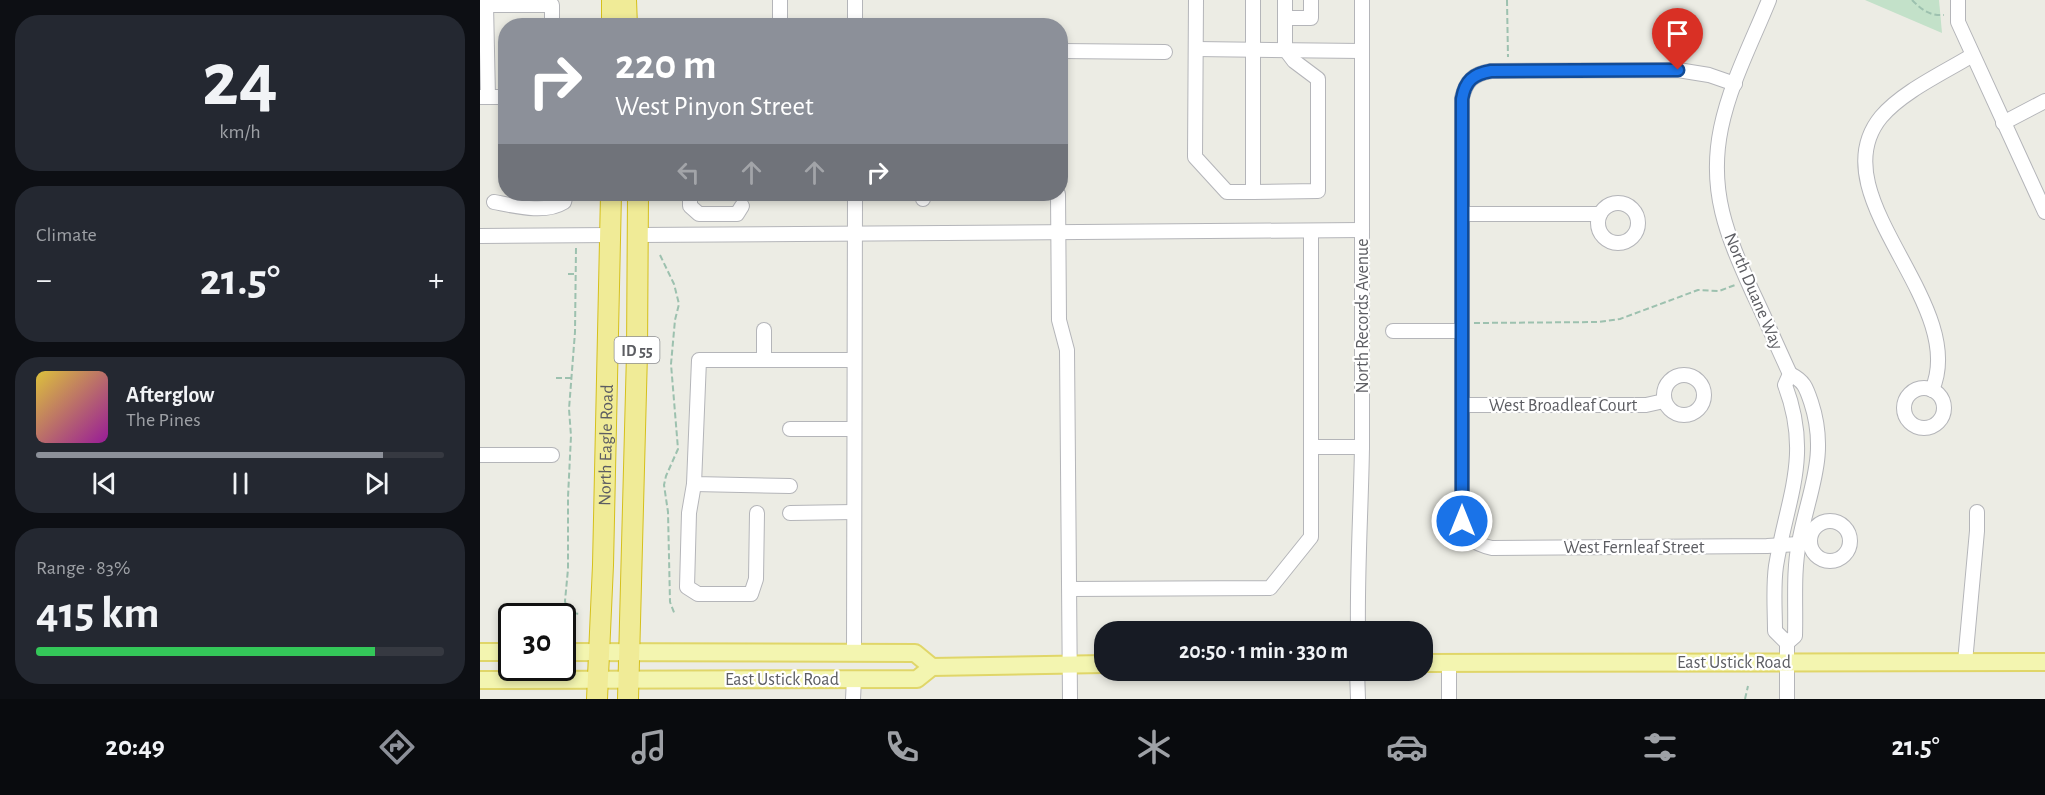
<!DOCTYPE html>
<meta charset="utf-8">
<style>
body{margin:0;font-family:"Alegreya Sans",sans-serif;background:#242831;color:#f1f3f6;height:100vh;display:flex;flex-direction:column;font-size:22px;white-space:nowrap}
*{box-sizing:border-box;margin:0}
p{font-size:20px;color:#9ea1a6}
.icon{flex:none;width:33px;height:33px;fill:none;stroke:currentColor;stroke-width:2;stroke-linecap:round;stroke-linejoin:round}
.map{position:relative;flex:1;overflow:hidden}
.drawer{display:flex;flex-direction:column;gap:15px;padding:15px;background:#0d0f14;width:480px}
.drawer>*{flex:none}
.hud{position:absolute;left:18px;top:18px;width:570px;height:183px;border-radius:24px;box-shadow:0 3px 9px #0003;background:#8c9099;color:#fff;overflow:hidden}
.speed{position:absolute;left:18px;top:603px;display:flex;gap:12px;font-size:30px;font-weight:700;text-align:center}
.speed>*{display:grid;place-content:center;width:78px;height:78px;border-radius:50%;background:#171b24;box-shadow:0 3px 9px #0003;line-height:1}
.speed .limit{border:3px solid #111;border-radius:9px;background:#fff;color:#111}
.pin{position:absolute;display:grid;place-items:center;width:51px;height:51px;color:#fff;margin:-62px -26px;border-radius:50% 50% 50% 0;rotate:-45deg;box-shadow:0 0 6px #0007}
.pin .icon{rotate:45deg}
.me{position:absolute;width:66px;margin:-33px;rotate:0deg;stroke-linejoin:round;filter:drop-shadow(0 0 4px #0008)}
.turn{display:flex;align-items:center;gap:21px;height:126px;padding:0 18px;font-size:27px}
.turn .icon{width:78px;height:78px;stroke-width:2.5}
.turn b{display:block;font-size:42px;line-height:51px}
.lanes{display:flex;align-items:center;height:57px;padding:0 18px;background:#0003;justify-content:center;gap:30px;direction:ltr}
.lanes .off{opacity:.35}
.big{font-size:45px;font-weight:600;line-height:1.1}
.drawer .card{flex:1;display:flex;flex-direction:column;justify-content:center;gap:9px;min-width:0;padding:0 21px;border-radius:24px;background:#242831}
.drawer .dial{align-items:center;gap:0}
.dial b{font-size:78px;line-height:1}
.song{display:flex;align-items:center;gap:18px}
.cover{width:72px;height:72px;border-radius:9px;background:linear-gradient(135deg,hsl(50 70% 55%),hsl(300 70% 35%))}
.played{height:6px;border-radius:3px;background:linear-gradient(90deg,#8c9099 85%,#363941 85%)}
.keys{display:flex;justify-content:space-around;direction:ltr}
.heat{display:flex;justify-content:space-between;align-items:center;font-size:33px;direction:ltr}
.charge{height:9px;border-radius:4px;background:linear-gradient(90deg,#34c759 83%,#363941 0)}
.trip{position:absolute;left:614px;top:621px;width:339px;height:60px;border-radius:24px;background:#171b24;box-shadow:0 3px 9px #0003;font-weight:600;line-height:60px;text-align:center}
.menu{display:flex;height:96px;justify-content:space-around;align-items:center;background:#090b0e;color:#9ea1a6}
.menu .icon{width:42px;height:42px}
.menu .active{color:#8c9099}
.menu b{font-size:27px;color:#f1f3f6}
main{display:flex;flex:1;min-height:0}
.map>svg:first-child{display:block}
</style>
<main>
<section class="drawer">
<div class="card dial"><b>24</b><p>km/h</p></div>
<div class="card"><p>Climate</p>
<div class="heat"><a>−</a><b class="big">21.5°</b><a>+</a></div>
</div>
<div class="card">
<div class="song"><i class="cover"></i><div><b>Afterglow</b><p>The Pines</p></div></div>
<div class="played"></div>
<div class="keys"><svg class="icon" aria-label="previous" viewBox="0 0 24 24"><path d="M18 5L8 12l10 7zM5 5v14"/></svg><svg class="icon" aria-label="pause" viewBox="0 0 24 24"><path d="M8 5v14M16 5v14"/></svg><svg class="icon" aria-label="next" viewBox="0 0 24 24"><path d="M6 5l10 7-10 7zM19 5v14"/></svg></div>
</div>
<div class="card"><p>Range · 83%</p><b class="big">415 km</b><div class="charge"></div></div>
</section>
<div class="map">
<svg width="1565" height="699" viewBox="0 0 1565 699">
<rect width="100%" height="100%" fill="#ecece4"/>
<polygon fill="#c3e1c9" points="1385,0 1459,0 1462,33"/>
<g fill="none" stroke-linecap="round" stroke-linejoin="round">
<g stroke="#b4b5b9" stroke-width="16">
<g id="minor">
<polyline points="300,0 300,26"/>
<polyline points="716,0 715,157 747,192 773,192 773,0"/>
<path d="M1289,0c-17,42 -39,84 -48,128 -13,63 6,107 31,163 13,27 25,55 38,83"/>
<polyline points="1478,0 1478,22 1565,212"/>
<polyline points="0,5 72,5 72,26"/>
<polyline points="6,5 8,97"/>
<polyline points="805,18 831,18 831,0"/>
<polyline points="375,26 375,0"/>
<polyline points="716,49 882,51"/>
<polyline points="580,51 685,52"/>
<path d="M1255,84l-26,-9 -31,-5 -187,1c-18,3 -25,10 -29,27v423c5,17 12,23 30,27l275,-2 31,-2 12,-3"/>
<polyline points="0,97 26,97"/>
<polyline points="1523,123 1565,101"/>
<polyline points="773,192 838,191 838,79 814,61 805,49 805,0"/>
<polyline points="210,194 210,206 219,214 257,214 262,206"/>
<polyline points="578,194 579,320 587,350 590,699"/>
<polyline points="443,199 443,194"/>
<path d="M14,202c21,4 51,12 70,0l2,-8"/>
<circle cx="1138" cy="223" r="20"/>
<polyline points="982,214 1120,214"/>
<polyline points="159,235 882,230"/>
<polyline points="0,236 131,235"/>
<polyline points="913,331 982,331"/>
<polyline points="284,359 284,330"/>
<path d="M1310,374c14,7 16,13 21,28 18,54 -3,90 -12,141 -6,29 -3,62 -4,93l-8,7 -12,-12c0,-21 -2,-44 1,-65 11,-68 36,-110 9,-181z"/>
<circle cx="1204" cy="395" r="20"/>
<circle cx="1444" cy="408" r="20"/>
<path d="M1452,390c38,-87 -115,-195 -51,-273 21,-25 62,-44 90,-61"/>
<polyline points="982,405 1166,405 1184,401"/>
<polyline points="310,429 374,429"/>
<polyline points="831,447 882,447"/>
<polyline points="0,455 72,455"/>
<polyline points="214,484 209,513 207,587 218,594 271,594 276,579 277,513"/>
<polyline points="310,486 214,484 219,360 374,360"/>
<polyline points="310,513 374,512"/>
<circle cx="1350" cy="541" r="20"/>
<polyline points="590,589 790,588 831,537 831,231"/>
<path d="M878,632c-1,-62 3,-123 4,-185v-447"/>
<polyline points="374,652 375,194"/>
<polyline points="1485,662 1497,531 1497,512"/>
<polyline points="877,670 878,699"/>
<polyline points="373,699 374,679"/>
<polyline points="969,699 969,663"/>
<polyline points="1307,699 1307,643"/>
</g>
</g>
<g stroke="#e0d669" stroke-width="20">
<g id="major">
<polyline points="0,652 32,652"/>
<polyline points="82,652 435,653 452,667"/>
<polyline points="942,663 1565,662"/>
<polyline points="0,680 437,679 452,667 624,664"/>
</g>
</g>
<g stroke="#d5c01b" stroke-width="22">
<g id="highway">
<polyline points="146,0 147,26"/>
<polyline points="132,26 132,0"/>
<path id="s1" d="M117,699l6,-134 8,-371"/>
<polyline points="148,699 157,353 158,194"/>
</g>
</g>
<g stroke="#9dc1af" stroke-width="2" stroke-dasharray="6 3" stroke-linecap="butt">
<polyline points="1027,0 1028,57"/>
<path d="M1432,0c10,10 18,16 32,15"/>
<polyline points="96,248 95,332 89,409 91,436 88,497 88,569 85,601 87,610 91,613 101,614"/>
<polyline points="180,255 194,284 199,304 195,320 191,364 198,449 186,476 184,485 188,512 190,602 195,615"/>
<polyline points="88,274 96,274"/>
<polyline points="994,323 1119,322 1140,319 1218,290 1239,291 1255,285"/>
<polyline points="76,378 92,378"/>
<polyline points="1265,699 1268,686"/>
</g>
<use href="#minor" stroke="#fff" stroke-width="14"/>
<use href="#major" stroke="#f3f5b0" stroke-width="16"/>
<use href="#highway" stroke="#f0eb97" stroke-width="20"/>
</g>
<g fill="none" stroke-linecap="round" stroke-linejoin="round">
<g stroke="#114b97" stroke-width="15">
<path id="route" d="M982,521v-422c3,-18 11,-25 29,-28l187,-1"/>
</g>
<use href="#route" stroke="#1a73e8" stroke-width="10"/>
</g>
<g text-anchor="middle" stroke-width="4.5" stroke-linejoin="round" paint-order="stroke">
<rect fill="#fff" stroke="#8d8e91" stroke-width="1.5" x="134.5" y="337" width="45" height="26" rx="4.5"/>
<g font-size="16" font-weight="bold" fill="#5c5d62">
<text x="157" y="356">ID 55</text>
</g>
<g font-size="18" fill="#5c5d62" stroke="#fff">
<text transform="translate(1274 291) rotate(67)" y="6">North Duane Way</text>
<text transform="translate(882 316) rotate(-90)" y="6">North Records Avenue</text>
<text x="1083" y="411">West Broadleaf Court</text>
<text dy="6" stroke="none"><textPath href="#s1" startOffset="254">North Eagle Road</textPath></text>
<text x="1154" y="553">West Fernleaf Street</text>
<text x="1254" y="668">East Ustick Road</text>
<text x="302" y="685">East Ustick Road</text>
</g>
</g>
</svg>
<div class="speed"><div class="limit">30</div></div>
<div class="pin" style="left:1198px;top:70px;background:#d93025"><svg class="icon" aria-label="arrive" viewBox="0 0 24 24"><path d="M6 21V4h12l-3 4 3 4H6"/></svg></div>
<svg class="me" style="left:982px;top:521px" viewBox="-20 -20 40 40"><circle r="17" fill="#1a73e8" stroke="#fff" stroke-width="3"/><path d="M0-11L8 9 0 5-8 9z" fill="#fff"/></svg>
<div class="trip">20:50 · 1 min · 330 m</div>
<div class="hud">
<div class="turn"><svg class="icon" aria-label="right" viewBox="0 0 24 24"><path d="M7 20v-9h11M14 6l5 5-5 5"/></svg><div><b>220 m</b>West Pinyon Street</div></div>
<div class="lanes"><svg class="icon off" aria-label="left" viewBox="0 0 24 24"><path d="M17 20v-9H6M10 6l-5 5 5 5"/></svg><svg class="icon off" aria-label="ahead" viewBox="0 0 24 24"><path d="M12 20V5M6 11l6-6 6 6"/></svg><svg class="icon off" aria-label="ahead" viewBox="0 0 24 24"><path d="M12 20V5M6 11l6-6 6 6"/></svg><svg class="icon" aria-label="right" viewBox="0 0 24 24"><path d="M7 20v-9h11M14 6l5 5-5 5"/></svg></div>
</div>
</div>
</main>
<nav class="menu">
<b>20:49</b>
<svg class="icon active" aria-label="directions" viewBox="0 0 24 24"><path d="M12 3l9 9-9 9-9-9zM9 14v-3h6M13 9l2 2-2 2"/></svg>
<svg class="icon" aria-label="music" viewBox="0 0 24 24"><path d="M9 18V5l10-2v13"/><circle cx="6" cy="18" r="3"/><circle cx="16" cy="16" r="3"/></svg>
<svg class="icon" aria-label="phone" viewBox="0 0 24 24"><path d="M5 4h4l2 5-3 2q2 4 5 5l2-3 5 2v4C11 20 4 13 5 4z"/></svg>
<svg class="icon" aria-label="climate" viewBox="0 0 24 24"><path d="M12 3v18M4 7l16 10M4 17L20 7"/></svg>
<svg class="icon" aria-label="car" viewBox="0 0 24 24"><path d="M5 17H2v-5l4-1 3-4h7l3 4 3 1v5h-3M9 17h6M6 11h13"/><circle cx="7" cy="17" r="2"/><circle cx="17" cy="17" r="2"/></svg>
<svg class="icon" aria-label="filters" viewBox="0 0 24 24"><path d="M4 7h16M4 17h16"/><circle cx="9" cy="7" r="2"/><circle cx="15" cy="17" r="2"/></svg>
<b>21.5°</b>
</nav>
